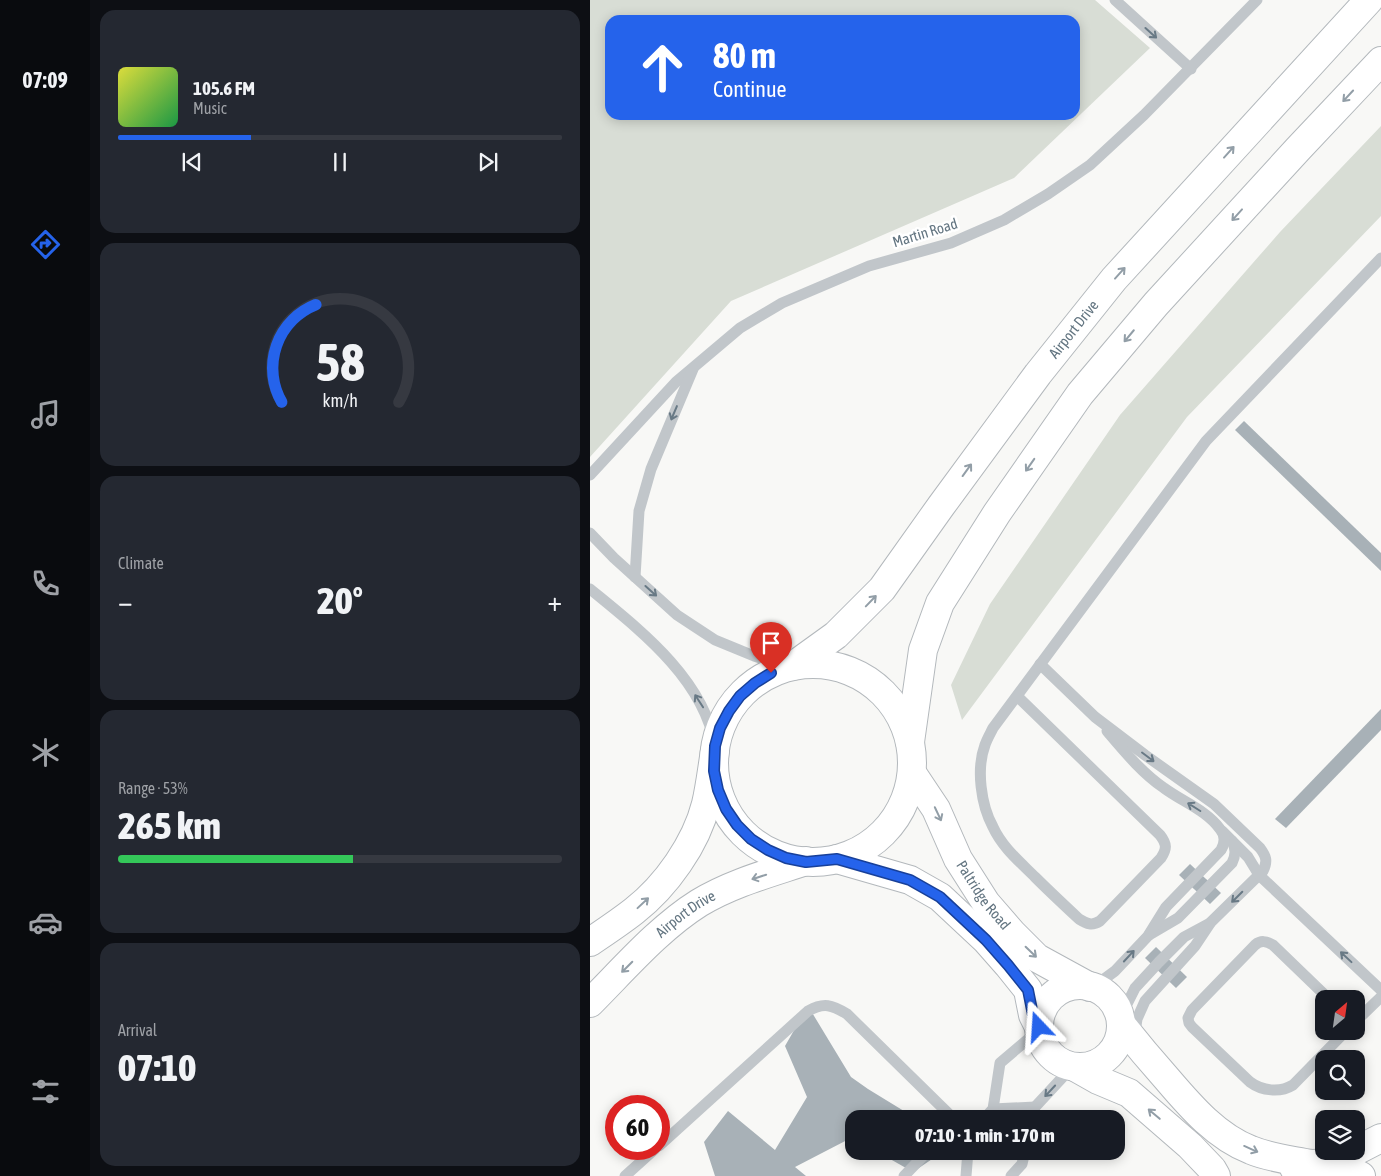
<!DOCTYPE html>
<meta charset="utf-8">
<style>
body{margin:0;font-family:"Asap Condensed",sans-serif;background:#242831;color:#f1f3f6;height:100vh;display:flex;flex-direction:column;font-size:19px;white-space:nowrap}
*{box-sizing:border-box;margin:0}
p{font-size:16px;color:#9ea1a6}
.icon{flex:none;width:28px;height:28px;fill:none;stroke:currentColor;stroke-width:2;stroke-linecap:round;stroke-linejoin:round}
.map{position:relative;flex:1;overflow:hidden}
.sheet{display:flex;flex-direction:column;gap:10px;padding:10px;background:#0d0f14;width:500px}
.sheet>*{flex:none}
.hud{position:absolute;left:15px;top:15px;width:475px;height:105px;border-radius:15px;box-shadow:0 2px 12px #0003;background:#2563eb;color:#fff;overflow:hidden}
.needle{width:32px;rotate:29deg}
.controls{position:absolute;left:725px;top:990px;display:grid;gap:10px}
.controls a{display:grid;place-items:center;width:50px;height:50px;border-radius:10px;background:#171b24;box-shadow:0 2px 12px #0003;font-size:25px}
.speed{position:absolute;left:15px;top:1095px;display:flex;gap:10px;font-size:25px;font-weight:700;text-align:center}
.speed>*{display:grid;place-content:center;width:65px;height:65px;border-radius:50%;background:#171b24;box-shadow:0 2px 12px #0003;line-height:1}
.speed .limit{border:8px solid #d22;background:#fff;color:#111}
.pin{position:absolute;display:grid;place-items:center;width:42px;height:42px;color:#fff;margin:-51px -21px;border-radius:50% 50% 50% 0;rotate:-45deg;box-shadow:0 0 5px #0007}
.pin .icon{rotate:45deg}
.me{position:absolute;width:55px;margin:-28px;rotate:340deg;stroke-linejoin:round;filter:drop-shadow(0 0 4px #0008)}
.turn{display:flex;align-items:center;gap:18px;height:105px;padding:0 25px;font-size:22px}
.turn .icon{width:65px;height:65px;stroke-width:2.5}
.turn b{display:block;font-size:35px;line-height:42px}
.big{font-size:38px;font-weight:800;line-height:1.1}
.sheet .widget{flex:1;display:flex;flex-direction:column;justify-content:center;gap:8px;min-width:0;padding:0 18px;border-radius:15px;background:#242831}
.sheet .dial{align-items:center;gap:0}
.dial svg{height:130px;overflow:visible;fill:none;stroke:#363941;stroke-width:7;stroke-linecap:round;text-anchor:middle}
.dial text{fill:#f1f3f6;stroke:none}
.song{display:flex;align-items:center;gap:15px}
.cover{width:60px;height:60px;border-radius:8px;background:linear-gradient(135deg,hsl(60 70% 55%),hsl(140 70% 35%))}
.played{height:5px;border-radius:2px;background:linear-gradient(90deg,#2563eb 30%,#363941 30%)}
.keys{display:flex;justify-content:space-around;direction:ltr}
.heat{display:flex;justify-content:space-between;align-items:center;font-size:28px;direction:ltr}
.charge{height:8px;border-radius:4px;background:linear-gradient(90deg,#34c759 53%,#363941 0)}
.trip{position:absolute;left:255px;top:1110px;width:280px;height:50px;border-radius:15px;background:#171b24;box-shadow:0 2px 12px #0003;font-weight:800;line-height:50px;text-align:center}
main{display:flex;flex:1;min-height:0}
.dock{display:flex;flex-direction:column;width:90px;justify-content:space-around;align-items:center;background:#090b0e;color:#9ea1a6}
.dock .icon{width:35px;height:35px}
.dock .on{color:#2563eb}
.dock b{font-size:22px;color:#f1f3f6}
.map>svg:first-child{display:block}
</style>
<main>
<nav class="dock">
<b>07:09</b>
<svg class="icon on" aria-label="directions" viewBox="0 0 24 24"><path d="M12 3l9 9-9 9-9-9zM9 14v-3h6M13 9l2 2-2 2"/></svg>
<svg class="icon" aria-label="music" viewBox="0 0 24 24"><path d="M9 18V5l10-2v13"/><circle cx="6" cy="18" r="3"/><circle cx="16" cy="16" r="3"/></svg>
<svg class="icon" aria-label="phone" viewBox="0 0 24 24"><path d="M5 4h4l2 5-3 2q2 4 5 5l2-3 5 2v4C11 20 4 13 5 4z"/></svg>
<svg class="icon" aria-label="climate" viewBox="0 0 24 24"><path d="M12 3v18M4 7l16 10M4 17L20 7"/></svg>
<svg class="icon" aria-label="car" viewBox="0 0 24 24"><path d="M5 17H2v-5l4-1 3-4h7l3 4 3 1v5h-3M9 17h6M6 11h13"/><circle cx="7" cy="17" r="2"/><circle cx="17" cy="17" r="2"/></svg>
<svg class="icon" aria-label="filters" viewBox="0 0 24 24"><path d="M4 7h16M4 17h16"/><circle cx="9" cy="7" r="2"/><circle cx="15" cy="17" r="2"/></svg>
</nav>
<section class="sheet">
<div class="widget">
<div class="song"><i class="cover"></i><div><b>105.6 FM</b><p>Music</p></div></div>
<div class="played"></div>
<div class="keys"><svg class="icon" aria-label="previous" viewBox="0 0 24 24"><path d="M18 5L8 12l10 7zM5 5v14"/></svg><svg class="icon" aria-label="pause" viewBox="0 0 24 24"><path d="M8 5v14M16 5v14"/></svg><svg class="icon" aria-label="next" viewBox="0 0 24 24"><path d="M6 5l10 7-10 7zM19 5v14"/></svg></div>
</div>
<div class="widget dial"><svg viewBox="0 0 100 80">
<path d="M14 69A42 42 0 1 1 86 69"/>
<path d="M14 69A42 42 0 0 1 35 9" stroke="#2563eb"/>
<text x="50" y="56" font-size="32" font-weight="700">58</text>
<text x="50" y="72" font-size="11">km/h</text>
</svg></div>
<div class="widget"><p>Climate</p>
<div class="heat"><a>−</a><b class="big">20°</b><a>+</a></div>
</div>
<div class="widget"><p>Range · 53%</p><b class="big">265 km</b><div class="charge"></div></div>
<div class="widget"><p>Arrival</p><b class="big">07:10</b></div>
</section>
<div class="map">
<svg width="791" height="1176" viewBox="0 0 791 1176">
<rect width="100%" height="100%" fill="#f8f8f6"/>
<g fill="#d8ddd5" fill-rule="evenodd">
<path d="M0,0h505l55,48 -136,130 -283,123 -141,156zM20,20h465v95h-465z"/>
<polygon points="791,126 791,216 597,417 372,720 361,685 400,604 530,415 690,232"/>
</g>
<g fill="#a8b1b7">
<polygon points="654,421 791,553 791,571 645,430"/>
<polygon points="791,709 791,730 696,828 685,819"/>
<polygon points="600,864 631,893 620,904 589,875"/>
<polygon points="566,947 597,977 586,988 555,958"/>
<polygon points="218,1006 261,1077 278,1089 327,1119 264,1119 264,1139 261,1138 205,1167 216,1176 125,1176 114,1142 138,1111 185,1150 217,1097 195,1046"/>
<polygon points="286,1151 354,1151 323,1172"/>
</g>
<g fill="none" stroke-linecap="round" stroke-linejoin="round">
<g stroke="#b3b8bc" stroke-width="30">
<g id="primary">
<circle cx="223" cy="763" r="99"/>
<path id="s1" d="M203,666l43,-31 46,-46 59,-83 97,-132 76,-95 255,-279"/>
<polyline points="320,742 333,650 350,603 407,513 490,394 566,304 708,149 791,61"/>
<path id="s2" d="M322,773l24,36 22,50 28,44 26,30 25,25 53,29"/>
<polyline points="247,859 320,880 350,897 396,940 418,965 438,990 443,1015 449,1027"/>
<circle cx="490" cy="1026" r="41"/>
<path d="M531,1024c15,19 31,38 47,56 23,27 49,57 83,70 19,8 40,10 60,14"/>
<polyline points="485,1067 508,1080 539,1093 600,1146 622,1169 626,1176"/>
<polyline points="730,1163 756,1156 791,1138"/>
<path d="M704,1168c21,-8 47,-4 67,8"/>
</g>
</g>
<g stroke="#b2b7bb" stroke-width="30">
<g id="highway">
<path d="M0,942c15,-10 30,-20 44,-31 32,-25 62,-67 72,-107 4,-17 6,-35 9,-53"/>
<path id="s3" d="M0,1003c33,-33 69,-75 109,-100 33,-20 71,-30 107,-42"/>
</g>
</g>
<g stroke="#c1c6ca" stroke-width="11">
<polyline points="525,0 601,69"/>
<polyline points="0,475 86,382 150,328 192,303 279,266 361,243 414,220 458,194 500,165 554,115 667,0"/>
<polyline points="0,533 24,558 87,615 125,640 164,656 199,667"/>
<polyline points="45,577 49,511 61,469 103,369"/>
<path d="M0,589c50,41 114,90 125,157"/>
<path d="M450,664l55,53 50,38 69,49 46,44c6,8 8,13 3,23l-52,51 -16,24 -50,55 -8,18 -2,14 1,4"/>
<path d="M427,696l143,139c7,9 7,14 1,23l-61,63c-8,5 -13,3 -21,-2 -15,-14 -30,-28 -44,-42 -15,-15 -33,-30 -42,-50 -12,-22 -17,-58 -8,-82 2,-6 5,-11 8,-17l213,-287 175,-183"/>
<polyline points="632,831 658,857 669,875 791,990"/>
<path d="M559,935l29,-17 54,-55c4,-8 4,-14 0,-22"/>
<path d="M502,988l23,-17 33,-35 18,-29 55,-57c4,-7 5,-14 -1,-21 -14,-19 -37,-27 -56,-41 -22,-15 -40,-37 -57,-57"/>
<path d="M739,999l-56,-54c-7,-4 -12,-5 -18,0l-63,65 -4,8 1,5 3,4 58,55c12,9 30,11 43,3l53,-54"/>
<polyline points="530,1018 545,988 569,962 594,937 620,923"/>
<polyline points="766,1021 791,997"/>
<polyline points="403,1109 445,1107"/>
<polyline points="394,1119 403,1109 410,1063 450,1029"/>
<polyline points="442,1119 445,1107 483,1066"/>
<path d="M69,1146l149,-135c16,-9 24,-6 39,3l107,105"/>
<polyline points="35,1176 65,1149"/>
<polyline points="314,1176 338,1151"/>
<polyline points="376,1176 378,1151"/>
<polyline points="421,1176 432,1164 435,1151"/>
</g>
<use href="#primary" stroke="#fff" stroke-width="28"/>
<use href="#highway" stroke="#fff" stroke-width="28"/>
</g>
<defs><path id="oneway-shaft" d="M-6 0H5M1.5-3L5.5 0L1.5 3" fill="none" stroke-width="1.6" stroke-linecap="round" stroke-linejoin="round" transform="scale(1.25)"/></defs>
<g stroke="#687985">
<use href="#oneway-shaft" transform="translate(561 33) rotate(42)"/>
<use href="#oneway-shaft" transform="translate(84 413) rotate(113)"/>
<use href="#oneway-shaft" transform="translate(61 591) rotate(42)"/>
<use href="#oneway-shaft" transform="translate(109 701) rotate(-123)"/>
<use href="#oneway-shaft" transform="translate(558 757) rotate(37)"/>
<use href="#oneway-shaft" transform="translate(604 807) rotate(-148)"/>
<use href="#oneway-shaft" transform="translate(647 897) rotate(135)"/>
<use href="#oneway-shaft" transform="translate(539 956) rotate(-47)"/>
<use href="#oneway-shaft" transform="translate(756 957) rotate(-137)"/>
<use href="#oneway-shaft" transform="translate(460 1091) rotate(133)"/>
</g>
<g stroke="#929ea7">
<use href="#oneway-shaft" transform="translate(758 96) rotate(133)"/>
<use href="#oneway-shaft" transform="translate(639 152) rotate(-48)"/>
<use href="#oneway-shaft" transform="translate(647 215) rotate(132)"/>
<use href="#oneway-shaft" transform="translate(530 273) rotate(-48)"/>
<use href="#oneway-shaft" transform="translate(539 336) rotate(130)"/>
<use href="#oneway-shaft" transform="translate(440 465) rotate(125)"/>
<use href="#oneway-shaft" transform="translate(377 470) rotate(-54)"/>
<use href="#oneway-shaft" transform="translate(281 601) rotate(-46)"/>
<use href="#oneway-shaft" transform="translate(348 814) rotate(65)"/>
<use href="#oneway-shaft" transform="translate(169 877) rotate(162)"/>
<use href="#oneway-shaft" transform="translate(53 903) rotate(-43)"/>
<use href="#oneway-shaft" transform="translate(441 952) rotate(44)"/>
<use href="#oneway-shaft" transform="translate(37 967) rotate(135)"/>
<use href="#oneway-shaft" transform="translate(564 1114) rotate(-140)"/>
<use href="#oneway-shaft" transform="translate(661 1149) rotate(24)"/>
</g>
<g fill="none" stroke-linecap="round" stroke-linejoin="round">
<g stroke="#184099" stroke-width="12">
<polyline id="route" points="181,673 165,683 150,696 139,711 130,728 125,746 124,771 128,790 136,809 147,825 161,839 178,850 196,858 216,862 247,859 320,880 350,897 396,940 418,965 438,990 443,1015 449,1027"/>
</g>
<use href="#route" stroke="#2563eb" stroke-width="9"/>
</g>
<g text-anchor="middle" stroke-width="5" stroke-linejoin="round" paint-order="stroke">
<g font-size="15" fill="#637581" stroke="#fff">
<text transform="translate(335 233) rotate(-17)" y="5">Martin Road</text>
<text dy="5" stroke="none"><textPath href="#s1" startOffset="441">Airport Drive</textPath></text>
<text dy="5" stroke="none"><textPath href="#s2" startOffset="142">Paltridge Road</textPath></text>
<text dy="5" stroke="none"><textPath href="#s3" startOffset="131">Airport Drive</textPath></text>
</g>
</g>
</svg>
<div class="controls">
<a><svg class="needle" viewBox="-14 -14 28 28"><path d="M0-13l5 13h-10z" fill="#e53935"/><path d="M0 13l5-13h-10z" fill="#9ea1a6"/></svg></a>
<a><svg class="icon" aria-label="search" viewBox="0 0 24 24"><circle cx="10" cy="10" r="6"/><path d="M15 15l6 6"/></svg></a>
<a><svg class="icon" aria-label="layers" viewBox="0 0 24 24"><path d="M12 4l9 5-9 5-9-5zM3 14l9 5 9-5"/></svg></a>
</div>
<div class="speed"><div class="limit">60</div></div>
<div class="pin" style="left:181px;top:673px;background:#d93025"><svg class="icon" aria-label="arrive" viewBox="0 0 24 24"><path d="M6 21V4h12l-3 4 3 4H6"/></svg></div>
<svg class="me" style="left:449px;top:1027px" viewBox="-20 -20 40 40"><path d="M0-17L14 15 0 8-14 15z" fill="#2563eb" stroke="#fff" stroke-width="4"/></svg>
<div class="trip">07:10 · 1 min · 170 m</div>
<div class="hud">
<div class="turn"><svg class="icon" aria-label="ahead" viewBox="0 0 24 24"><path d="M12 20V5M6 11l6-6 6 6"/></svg><div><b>80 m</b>Continue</div></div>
</div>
</div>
</main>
